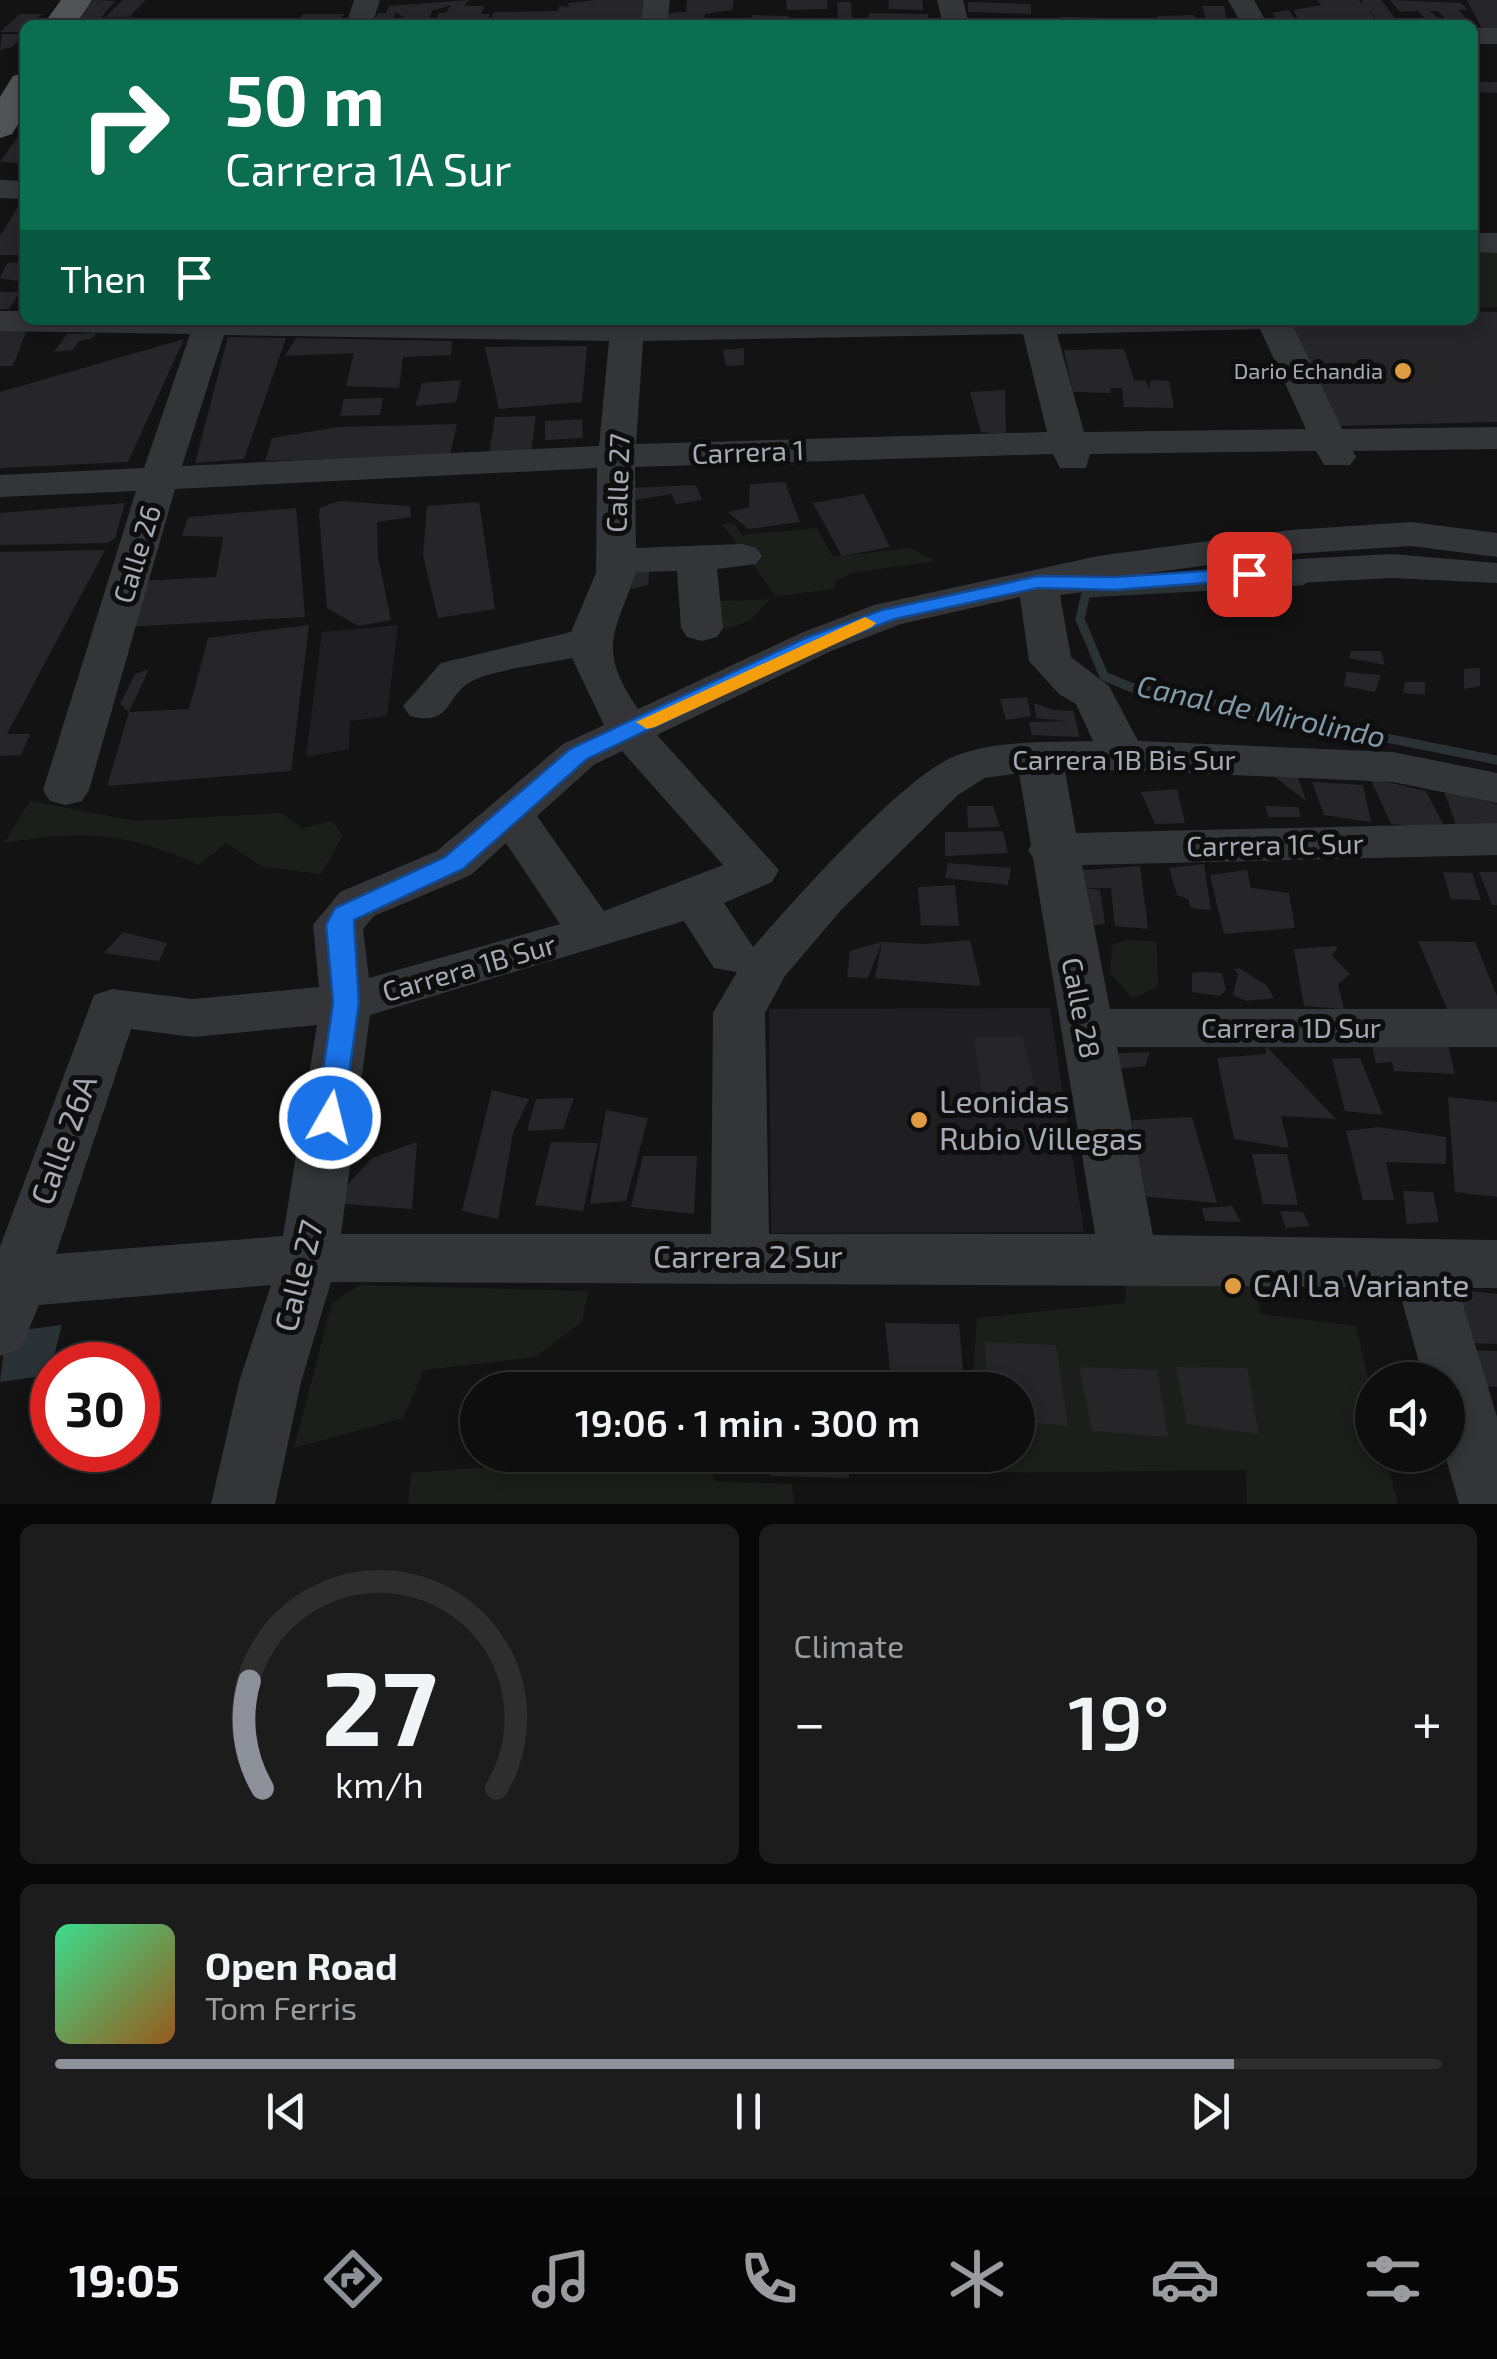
<!DOCTYPE html>
<meta charset="utf-8">
<style>
body{margin:0;font-family:"Exo 2",sans-serif;background:#1c1c1d;color:#f1f3f6;height:100vh;display:flex;flex-direction:column;font-size:38px;white-space:nowrap}
*{box-sizing:border-box;margin:0}
p{font-size:32px;color:#9b9c9e}
.icon{flex:none;width:55px;height:55px;fill:none;stroke:currentColor;stroke-width:2;stroke-linecap:round;stroke-linejoin:round}
.map{position:relative;height:1504px;overflow:hidden}
.drawer{display:flex;flex-direction:column;gap:20px;padding:20px;background:#080808;flex:1}
.drawer>*{flex:none}
.hud{position:absolute;left:20px;top:20px;width:1458px;height:305px;border-radius:15px;box-shadow:0 5px 15px #0003,0 0 0 2px #2e2e2f;background:#0b6e4f;color:#fff;overflow:hidden}
.buttons{position:absolute;left:1355px;top:1362px;display:grid;gap:20px}
.buttons a{display:grid;place-items:center;width:110px;height:110px;border-radius:50%;background:#0e0e0f;box-shadow:0 5px 15px #0003,0 0 0 2px #2e2e2f;font-size:50px}
.speed{position:absolute;left:30px;top:1342px;display:flex;gap:20px;font-size:50px;font-weight:700;text-align:center}
.speed>*{display:grid;place-content:center;width:130px;height:130px;border-radius:50%;background:#0e0e0f;box-shadow:0 5px 15px #0003,0 0 0 2px #2e2e2f;line-height:1}
.speed .limit{border:15px solid #d22;background:#fff;color:#111}
.pin{position:absolute;display:grid;place-items:center;width:85px;height:85px;color:#fff;margin:-42px;border-radius:20px;box-shadow:0 5px 15px #0006}
.me{position:absolute;width:110px;margin:-55px;rotate:8deg;stroke-linejoin:round;filter:drop-shadow(0 0 8px #0008)}
.turn{display:flex;align-items:center;gap:35px;height:210px;padding:0 40px;font-size:45px}
.turn .icon{width:130px;height:130px;stroke-width:2.5}
.turn b{display:block;font-size:70px;line-height:85px}
.then{display:flex;align-items:center;height:95px;padding:0 40px;background:#0003;gap:20px;font-size:38px}
.big{font-size:75px;font-weight:600;line-height:1.1}
.drawer .tile{flex:1;display:flex;flex-direction:column;justify-content:center;gap:15px;min-width:0;padding:0 35px;border-radius:15px;background:#1c1c1d}
.drawer .dial{align-items:center;gap:0}
.dial svg{height:260px;overflow:visible;fill:none;stroke:#2e2e2f;stroke-width:7;stroke-linecap:round;text-anchor:middle}
.dial text{fill:#f1f3f6;stroke:none}
.song{display:flex;align-items:center;gap:30px}
.cover{width:120px;height:120px;border-radius:15px;background:linear-gradient(135deg,hsl(150 70% 55%),hsl(30 70% 35%))}
.played{height:10px;border-radius:5px;background:linear-gradient(90deg,#8c9099 85%,#2e2e2f 85%)}
.keys{display:flex;justify-content:space-around;direction:ltr}
.heat{display:flex;justify-content:space-between;align-items:center;font-size:55px;direction:ltr}
.drawer .tiles{flex:1;display:grid;gap:20px;grid-template-columns:1fr 1fr}
.tile:last-child{grid-column:span 2}
.trip{position:absolute;left:460px;top:1372px;width:575px;height:100px;border-radius:50px;background:#0e0e0f;box-shadow:0 5px 15px #0003,0 0 0 2px #2e2e2f;font-weight:600;line-height:100px;text-align:center}
.menu{display:flex;height:160px;justify-content:space-around;align-items:center;background:#060606;color:#9b9c9e}
.menu .icon{width:70px;height:70px}
.menu .selected{color:#8c9099}
.menu b{font-size:45px;color:#f1f3f6}
.map>svg:first-child{display:block}
</style>
<div class="map">
<svg width="1497" height="1504" viewBox="0 0 1497 1504">
<rect width="100%" height="100%" fill="#131314"/>
<g fill="#1f1f21">
<polygon points="398,625 387,716 350,721 349,749 306,757 322,632"/>
<polygon points="1050,1008 1084,1232 771,1233 769,1009"/>
</g>
<g fill="#1a1f1a">
<polygon points="1472,250 1497,250 1497,307 1473,308"/>
<polygon points="734,523 742,535 817,528 833,557 910,548 936,561 856,572 834,581 835,589 776,596 722,524"/>
<polygon points="770,599 750,621 721,630 717,601"/>
<path d="M30,801l106,20 145,-8 21,15 30,-7 11,14 -22,39 -58,-7 -37,-24 -27,22c-75,-34 -115,-35 -195,-22z"/>
<polygon points="1125,940 1157,942 1158,987 1132,998 1110,973 1112,945"/>
<polygon points="1127,1274 1253,1276 1261,1314 1356,1326 1372,1395 1372,1455 1386,1455 1398,1504 1247,1504 1246,1470 860,1474 849,1455 1018,1455 1018,1390 972,1390 977,1318 1125,1303"/>
<polygon points="360,1285 588,1291 582,1322 535,1357 424,1370 403,1418 294,1448 332,1303"/>
<polygon points="652,1455 704,1455 715,1481 792,1484 794,1504 408,1504 411,1473"/>
</g>
<polygon fill="#2b3236" points="62,1325 49,1375 0,1382 6,1332"/>
<g fill="none" stroke-linecap="round" stroke-linejoin="round">
<polyline stroke="#2b3236" stroke-width="9" points="1302,581 1086,593 1080,619 1104,676 1130,687 1497,760"/>
</g>
<g fill="#262628">
<polygon points="94,0 115,1 95,25 70,24 91,20 74,18"/>
<polygon points="123,0 146,0 129,17 105,17"/>
<polygon points="469,0 464,6 485,6 481,14 490,14 486,24 436,25 438,13 446,13 451,5 432,11 428,23 411,23 396,12 391,25 373,25 378,13 386,13 389,6"/>
<polygon points="597,0 647,0 644,19 491,25 493,12 558,11 559,6 569,7 568,3"/>
<polygon points="687,0 734,0 732,10 705,14 704,21 666,21 668,13 686,12"/>
<polygon points="786,0 827,0 828,9 787,10"/>
<polygon points="888,0 922,0 923,10 889,9"/>
<polygon points="1317,0 1359,0 1362,5 1362,0 1381,0 1400,25 1381,25 1370,11 1378,25 1302,25 1293,10 1321,5"/>
<polygon points="1390,0 1461,3 1468,10 1459,10 1472,25 1451,25 1438,11 1430,11 1447,25 1431,25 1418,11 1400,12"/>
<polygon points="1467,0 1497,0 1497,29 1482,29"/>
<polygon points="837,2 851,2 852,23 838,23"/>
<polygon points="968,2 1031,4 1031,14 968,12"/>
<polygon points="1202,6 1224,6 1227,20 1206,20"/>
<polygon points="1289,10 1299,25 1280,25 1272,13"/>
<polygon points="869,13 928,14 928,25 868,24"/>
<polygon points="20,14 43,14 25,25 24,32 0,32"/>
<polygon points="303,14 344,14 336,25 296,25"/>
<polygon points="752,15 789,16 788,24 750,23"/>
<polygon points="1194,15 1199,25 1162,25 1157,16"/>
<polygon points="1061,17 1109,18 1111,25 1063,25"/>
<polygon points="2,34 25,34 12,47 0,50"/>
<polygon points="1472,71 1480,82 1497,82 1497,93 1472,92"/>
<polygon points="17,138 25,138 25,163 0,162"/>
<polygon points="20,203 25,203 25,255 0,255 0,236"/>
<polygon points="25,262 17,281 0,278 7,263"/>
<polygon points="0,292 20,292 9,309 0,309"/>
<polygon points="1472,311 1497,312 1497,422 1339,426 1282,320 1472,320"/>
<polygon points="0,329 27,329 13,366 0,366"/>
<polygon points="96,333 93,338 79,341 73,350 54,352 67,334"/>
<polygon points="228,337 286,338 244,459 195,463"/>
<polygon points="296,338 452,341 451,355 403,357 399,388 346,386 354,353 285,356"/>
<polygon points="184,339 128,462 0,468 0,392"/>
<polygon points="587,346 582,402 499,409 485,347"/>
<polygon points="744,348 744,365 726,366 723,350"/>
<polygon points="1124,349 1134,380 1146,381 1149,389 1151,380 1169,381 1174,408 1124,407 1122,388 1110,388 1111,393 1073,392 1064,350"/>
<polygon points="461,380 456,402 415,406 422,383"/>
<polygon points="1005,390 1006,434 981,432 970,392"/>
<polygon points="383,398 380,415 340,416 344,399"/>
<polygon points="536,416 531,453 489,453 495,417"/>
<polygon points="582,419 583,438 545,440 545,421"/>
<polygon points="457,424 450,455 265,461 272,438 339,427"/>
<polygon points="785,482 800,522 748,529 728,512 749,507 750,484"/>
<polygon points="696,485 702,500 676,504 671,494 630,501 630,488"/>
<polygon points="864,494 890,547 842,556 813,503"/>
<polygon points="339,501 410,506 411,517 377,522 378,557 391,620 358,626 327,608 319,515 320,508"/>
<polygon points="479,502 495,609 438,618 423,555 427,506"/>
<polygon points="125,503 115,538 108,543 0,545 0,513"/>
<polygon points="296,508 305,617 123,627 136,581 216,577 223,537 182,536 188,517"/>
<polygon points="105,550 7,734 30,734 21,755 0,756 0,552"/>
<polygon points="650,566 648,585 631,589 633,570"/>
<polygon points="309,625 291,771 107,786 129,712 189,709 208,638"/>
<polygon points="1351,651 1381,651 1385,665 1349,658"/>
<polygon points="1480,668 1480,686 1464,689 1464,669"/>
<polygon points="149,669 129,712 120,704 135,674"/>
<polygon points="1346,672 1381,675 1375,692 1344,686"/>
<polygon points="1405,682 1425,682 1425,695 1403,693"/>
<polygon points="1027,697 1031,716 1006,720 1000,699"/>
<polygon points="1034,703 1053,710 1074,711 1079,737 1032,735 1029,722 1067,721 1036,718"/>
<polygon points="1267,771 1296,772 1306,801"/>
<polygon points="1370,778 1426,791 1445,828 1391,824"/>
<polygon points="1312,782 1363,785 1371,822 1324,815"/>
<polygon points="1177,789 1185,823 1155,824 1141,792"/>
<polygon points="1444,791 1497,804 1497,829 1457,828"/>
<polygon points="967,806 993,806 1000,827 968,828"/>
<polygon points="1265,806 1298,807 1301,817 1269,817"/>
<polygon points="1003,831 1008,853 945,856 945,832"/>
<polygon points="948,863 1011,868 1008,885 945,878"/>
<polygon points="1204,864 1211,910 1191,908 1188,899 1177,895 1169,868"/>
<polygon points="1140,866 1148,929 1115,926 1111,888 1086,888 1100,890 1105,924 1083,926 1073,871"/>
<polygon points="1247,870 1251,888 1289,893 1295,928 1224,934 1210,875"/>
<polygon points="1443,872 1472,873 1481,900 1451,899"/>
<polygon points="1479,872 1497,872 1497,905 1492,905"/>
<polygon points="955,885 959,926 921,925 918,887"/>
<polygon points="123,932 167,943 159,961 104,953"/>
<polygon points="970,940 981,986 875,978 882,942 868,978 847,977 850,951 882,942 925,944 915,972 925,944"/>
<polygon points="1418,941 1475,942 1497,996 1497,1012 1448,1011"/>
<polygon points="1338,946 1332,956 1350,974 1338,984 1344,1009 1304,1006 1294,949"/>
<polygon points="1239,968 1266,985 1274,998 1246,1001 1233,995 1238,974 1234,969"/>
<polygon points="1201,972 1222,973 1226,990 1220,996 1192,992 1192,973"/>
<polygon points="974,1037 1023,1037 1038,1102 984,1112"/>
<polygon points="1370,1037 1448,1044 1455,1074 1394,1071 1392,1062 1376,1063"/>
<polygon points="1265,1045 1336,1119 1281,1116 1289,1148 1234,1139 1217,1058 1266,1054"/>
<polygon points="1150,1052 1145,1066 1109,1070 1103,1054"/>
<polygon points="1360,1058 1383,1115 1345,1111 1332,1059"/>
<polygon points="492,1090 529,1099 513,1133 498,1219 462,1211"/>
<polygon points="1448,1097 1497,1102 1497,1197 1455,1192"/>
<polygon points="574,1098 563,1129 527,1131 536,1099"/>
<polygon points="606,1110 648,1118 626,1201 590,1204"/>
<polygon points="1192,1117 1217,1203 1140,1196 1132,1120"/>
<polygon points="1379,1127 1446,1137 1446,1164 1386,1162 1394,1200 1363,1200 1346,1131"/>
<polygon points="417,1142 412,1209 331,1203 372,1158"/>
<polygon points="551,1142 598,1143 583,1211 535,1205"/>
<polygon points="1252,1154 1287,1154 1298,1205 1263,1204"/>
<polygon points="643,1156 697,1156 694,1214 631,1207"/>
<polygon points="1403,1191 1433,1192 1439,1222 1407,1224"/>
<polygon points="1232,1206 1241,1222 1205,1221 1202,1208"/>
<polygon points="1280,1211 1303,1212 1310,1226 1286,1228"/>
<polygon points="1439,1287 1497,1294 1497,1344 1446,1342"/>
<polygon points="885,1323 959,1324 964,1382 939,1390 892,1390"/>
<polygon points="985,1342 1056,1345 1068,1426 1018,1421 1018,1390 988,1390"/>
<polygon points="1455,1350 1497,1351 1497,1387 1465,1386"/>
<polygon points="1079,1367 1157,1370 1168,1437 1092,1431"/>
<polygon points="1176,1367 1247,1368 1259,1434 1187,1424"/>
<polygon points="770,1455 848,1455 849,1478 770,1476"/>
</g>
<g fill="none" stroke-linecap="round" stroke-linejoin="round">
<g fill="#343539" fill-rule="evenodd">
<polygon points="354,0 380,0 372,25 346,25"/>
<polygon points="644,0 670,0 667,25 641,25"/>
<polygon points="937,0 963,0 969,25 943,25"/>
<polygon points="1228,0 1254,0 1268,25 1242,25"/>
<rect x="1472" y="28" width="25" height="16"/>
<polygon points="0,180 25,181 25,199 0,198"/>
<polygon points="1472,233 1497,233 1497,253 1472,252"/>
<path d="M0,311h25v9h1265l52,109 155,-2v22l-144,2 3,6 -6,8h-26l-8,-14 -226,3 -4,14h-26l-7,-14 -418,13 1,81 106,-4 14,4 6,8 -6,8 -39,5 6,59 -6,9 -15,4 -15,-4 -6,-9 -4,-57 -41,1c-21,62 -40,75 2,137l163,-76 73,-28 224,-49 193,-26 120,-8 86,11v24l-86,-11 -120,8 -193,26 -9,2 -6,10 -23,3 11,62 38,29 29,55 255,11 104,21v30l-104,-21 -271,-12 -57,1 11,62 421,-10v32l-415,10 28,144h387v38h-380l36,188 344,5v48h-39l39,129v87h-38l-14,-49 3,-75h-24l-26,-93 -1067,-5 -30,100 -26,122h-64l28,-122 32,-97 -232,20 -18,43 -21,8v-109l94,-252 18,-6 81,10 126,-12 -6,-62 27,-33 97,-41 126,-107 41,-19 -32,-67c-27,6 -76,11 -100,23 -28,15 -19,46 -62,35l-7,-10 38,-43 130,-31 25,-59 1,-105 -422,21 -86,301 -7,11 -16,4 -16,-4 -7,-11 93,-299 -136,6v-22l144,-7 46,-134 -190,-3zM1260,329l46,100 -222,3 -27,-98zM1023,334l24,98 -411,12 7,-103zM224,335l385,6 -10,105 -417,20zM1020,597l9,64 30,33 17,10 17,37c-46,2 -93,-2 -138,15 -53,21 -161,145 -202,191l-29,-44 48,-21 7,-12 -122,-135 174,-84 70,-27zM622,751l101,114 -119,46 -67,-95 58,-52zM1019,773l12,72 -3,5 5,8 62,376h-326l-4,-221 20,-37 57,-67 116,-114 27,-17zM506,843l54,81 -191,54 -6,-49 11,-13 97,-41zM684,921l30,47 23,4 -24,41 -2,221h-370l29,-219zM317,1025l-34,211 -227,18 75,-225 62,8z"/>
<polygon points="1392,554 1497,563 1497,583 1392,578 1298,583 1284,580 1278,571 1284,562 1298,559"/>
</g>
<g fill="#515357" fill-rule="evenodd">
<polygon points="61,0 92,0 75,25 43,25"/>
<polygon points="25,73 25,113 12,134 0,138 0,97 13,76"/>
</g>
</g>
<polygon fill="#1a73e8" stroke="#114b97" stroke-width="2.5" points="1249,568 1256,570 1256,579 1115,590 1038,588 895,619 823,646 587,759 463,869 354,920 359,1003 343,1118 339,1126 320,1126 316,1118 333,1003 326,925 335,908 445,857 570,749 808,637 882,610 1038,576 1115,577"/>
<polygon fill="#f59e0b" points="865,617 876,623 872,627 655,727 647,729 636,722"/>
<g fill="#de9b41" stroke="#0e0e0f" stroke-width="4">
<circle cx="1403" cy="371" r="10"/>
<circle cx="919" cy="1120" r="10"/>
<circle cx="1233" cy="1286" r="10"/>
</g>
<g text-anchor="middle" stroke-width="10" stroke-linejoin="round" paint-order="stroke">
<g font-size="22" fill="#a6abb3" stroke="#0e0e0f" text-anchor="end">
<text x="1383" y="379">Dario Echandia</text>
</g>
<g font-size="28" fill="#a6abb3" stroke="#0e0e0f">
<text transform="translate(748 452) rotate(-2)" y="10">Carrera 1</text>
<text transform="translate(618 483) rotate(-88)" y="10">Calle 27</text>
<text transform="translate(137 554) rotate(-73)" y="10">Calle 26</text>
<text x="1124" y="770">Carrera 1B Bis Sur</text>
<text transform="translate(1275 845) rotate(-1)" y="10">Carrera 1C Sur</text>
<text transform="translate(469 968) rotate(-16)" y="10">Carrera 1B Sur</text>
<text transform="translate(1081 1008) rotate(79)" y="10">Calle 28</text>
<text x="1291" y="1038">Carrera 1D Sur</text>
</g>
<g font-size="30" font-style="italic" fill="#809bab" stroke="#0e0e0f">
<text transform="translate(1261 712) rotate(12)" y="10">Canal de Mirolindo</text>
</g>
<g font-size="32" fill="#a6abb3" stroke="#0e0e0f" text-anchor="start">
<text x="939" y="1113">Leonidas<tspan x="939" dy="37">Rubio Villegas</tspan></text>
<text x="1253" y="1297">CAI La Variante</text>
</g>
<g font-size="32" fill="#a6abb3" stroke="#0e0e0f">
<text transform="translate(64 1140) rotate(-70)" y="11">Calle 26A</text>
<text x="748" y="1268">Carrera 2 Sur</text>
<text transform="translate(299 1276) rotate(-76)" y="11">Calle 27</text>
</g>
</g>
</svg>
<div class="buttons">
<a><svg class="icon" aria-label="sound" viewBox="0 0 24 24"><path d="M4 9h4l5-4v14l-5-4H4zM17 9q2 3 0 6"/></svg></a>
</div>
<div class="speed"><div class="limit">30</div></div>
<div class="pin" style="left:1249px;top:574px;background:#d93025"><svg class="icon" aria-label="arrive" viewBox="0 0 24 24"><path d="M6 21V4h12l-3 4 3 4H6"/></svg></div>
<svg class="me" style="left:330px;top:1118px" viewBox="-20 -20 40 40"><circle r="17" fill="#1a73e8" stroke="#fff" stroke-width="3"/><path d="M0-11L8 9 0 5-8 9z" fill="#fff"/></svg>
<div class="trip">19:06 · 1 min · 300 m</div>
<div class="hud">
<div class="turn"><svg class="icon" aria-label="right" viewBox="0 0 24 24"><path d="M7 20v-9h11M14 6l5 5-5 5"/></svg><div><b>50 m</b>Carrera 1A Sur</div></div>
<div class="then">Then<svg class="icon" aria-label="arrive" viewBox="0 0 24 24"><path d="M6 21V4h12l-3 4 3 4H6"/></svg></div>
</div>
</div>
<section class="drawer">
<div class="tiles">
<div class="tile dial"><svg viewBox="0 0 100 80">
<path d="M14 69A42 42 0 1 1 86 69"/>
<path d="M14 69A42 42 0 0 1 10 36" stroke="#8c9099"/>
<text x="50" y="56" font-size="32" font-weight="700">27</text>
<text x="50" y="72" font-size="11">km/h</text>
</svg></div>
<div class="tile"><p>Climate</p>
<div class="heat"><a>−</a><b class="big">19°</b><a>+</a></div>
</div>
<div class="tile">
<div class="song"><i class="cover"></i><div><b>Open Road</b><p>Tom Ferris</p></div></div>
<div class="played"></div>
<div class="keys"><svg class="icon" aria-label="previous" viewBox="0 0 24 24"><path d="M18 5L8 12l10 7zM5 5v14"/></svg><svg class="icon" aria-label="pause" viewBox="0 0 24 24"><path d="M8 5v14M16 5v14"/></svg><svg class="icon" aria-label="next" viewBox="0 0 24 24"><path d="M6 5l10 7-10 7zM19 5v14"/></svg></div>
</div>
</div>
</section>
<nav class="menu">
<b>19:05</b>
<svg class="icon selected" aria-label="directions" viewBox="0 0 24 24"><path d="M12 3l9 9-9 9-9-9zM9 14v-3h6M13 9l2 2-2 2"/></svg>
<svg class="icon" aria-label="music" viewBox="0 0 24 24"><path d="M9 18V5l10-2v13"/><circle cx="6" cy="18" r="3"/><circle cx="16" cy="16" r="3"/></svg>
<svg class="icon" aria-label="phone" viewBox="0 0 24 24"><path d="M5 4h4l2 5-3 2q2 4 5 5l2-3 5 2v4C11 20 4 13 5 4z"/></svg>
<svg class="icon" aria-label="climate" viewBox="0 0 24 24"><path d="M12 3v18M4 7l16 10M4 17L20 7"/></svg>
<svg class="icon" aria-label="car" viewBox="0 0 24 24"><path d="M5 17H2v-5l4-1 3-4h7l3 4 3 1v5h-3M9 17h6M6 11h13"/><circle cx="7" cy="17" r="2"/><circle cx="17" cy="17" r="2"/></svg>
<svg class="icon" aria-label="filters" viewBox="0 0 24 24"><path d="M4 7h16M4 17h16"/><circle cx="9" cy="7" r="2"/><circle cx="15" cy="17" r="2"/></svg>
</nav>
